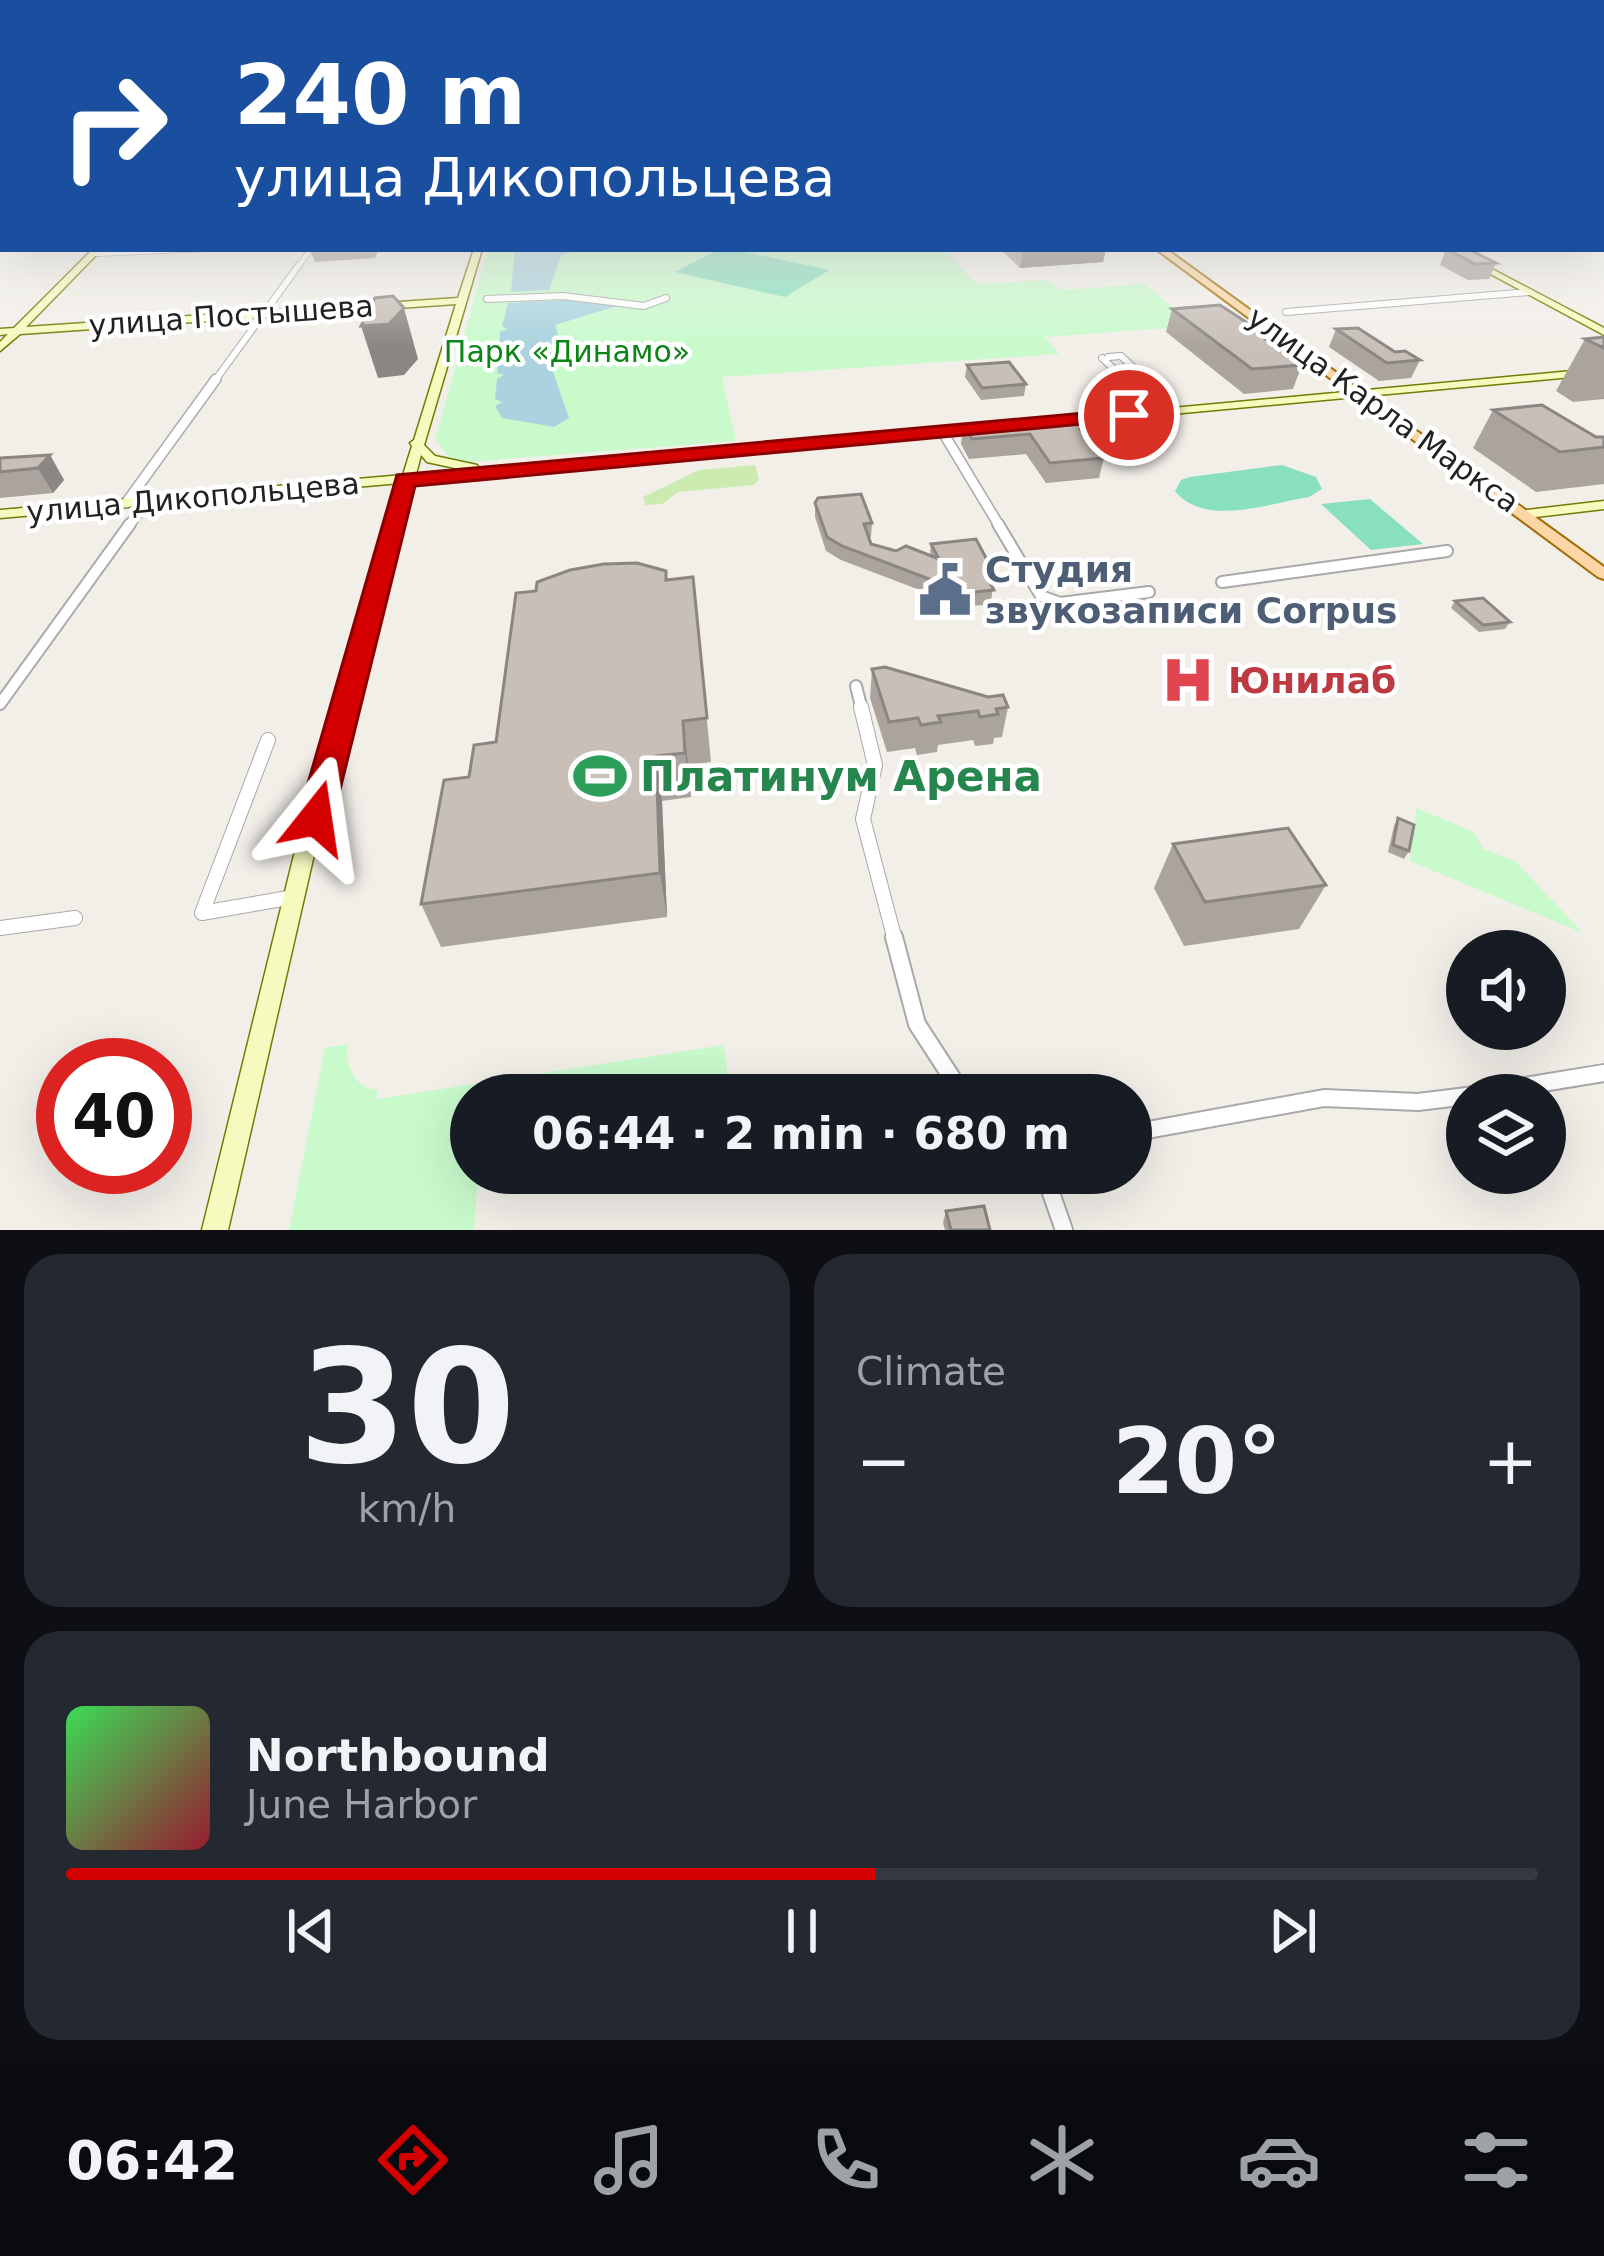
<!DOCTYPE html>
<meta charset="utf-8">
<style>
body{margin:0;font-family:"DejaVu Sans",sans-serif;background:#242831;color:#f1f3f6;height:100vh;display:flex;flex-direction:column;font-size:45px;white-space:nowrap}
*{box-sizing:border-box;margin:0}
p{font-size:39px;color:#9ea1a6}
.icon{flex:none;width:66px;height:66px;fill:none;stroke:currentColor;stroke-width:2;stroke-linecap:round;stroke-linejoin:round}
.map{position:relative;height:1230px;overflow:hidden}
.sheet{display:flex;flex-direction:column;gap:24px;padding:24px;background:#0d0f14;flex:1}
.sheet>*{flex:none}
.banner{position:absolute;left:0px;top:0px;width:1605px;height:252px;box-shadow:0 12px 48px #0002;background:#1a4fa0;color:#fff;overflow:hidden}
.fabs{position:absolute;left:1446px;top:930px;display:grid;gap:24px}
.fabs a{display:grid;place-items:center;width:120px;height:120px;border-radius:50%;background:#171b24;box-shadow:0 12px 48px #0002;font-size:60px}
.speed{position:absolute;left:36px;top:1038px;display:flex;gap:24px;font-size:60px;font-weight:700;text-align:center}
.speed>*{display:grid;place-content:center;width:156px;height:156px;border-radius:50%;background:#171b24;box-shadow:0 12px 48px #0002;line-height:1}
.speed .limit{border:18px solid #d22;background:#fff;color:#111}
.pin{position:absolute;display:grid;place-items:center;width:102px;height:102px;color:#fff;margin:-51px;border:6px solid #fff;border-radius:50%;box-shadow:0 3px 12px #0007}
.me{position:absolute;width:132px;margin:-66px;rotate:15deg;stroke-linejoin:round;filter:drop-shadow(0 0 9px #0008)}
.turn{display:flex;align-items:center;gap:42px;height:252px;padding:0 36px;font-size:54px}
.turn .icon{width:156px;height:156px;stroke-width:2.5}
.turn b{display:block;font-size:84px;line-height:102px}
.big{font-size:90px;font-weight:800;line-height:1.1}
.sheet .widget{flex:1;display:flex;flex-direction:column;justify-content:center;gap:18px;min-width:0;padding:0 42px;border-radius:36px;background:#242831}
.sheet .dial{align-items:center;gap:0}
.dial b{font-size:156px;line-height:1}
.song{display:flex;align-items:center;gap:36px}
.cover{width:144px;height:144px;border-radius:18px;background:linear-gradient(135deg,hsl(130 70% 55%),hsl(350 70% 35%))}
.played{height:12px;border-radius:6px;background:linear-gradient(90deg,#d40000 55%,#363941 55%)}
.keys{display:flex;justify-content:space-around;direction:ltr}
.heat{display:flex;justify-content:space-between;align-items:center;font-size:66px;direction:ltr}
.sheet .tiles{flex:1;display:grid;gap:24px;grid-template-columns:1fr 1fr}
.widget:last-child{grid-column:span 2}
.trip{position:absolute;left:450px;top:1074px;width:702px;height:120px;border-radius:60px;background:#171b24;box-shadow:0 12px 48px #0002;font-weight:800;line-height:120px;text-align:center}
.tabs{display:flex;height:192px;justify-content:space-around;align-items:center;background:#090b0e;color:#9ea1a6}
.tabs .icon{width:84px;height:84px}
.tabs .selected{color:#d40000}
.tabs b{font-size:54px;color:#f1f3f6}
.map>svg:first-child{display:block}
</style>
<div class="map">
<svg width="1604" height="1230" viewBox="0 0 1604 1230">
<rect width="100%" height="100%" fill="#f2efe9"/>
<polygon fill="#cdebb0" points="755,465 759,480 753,485 678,492 662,504 645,505 643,497 699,470"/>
<g fill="#c8facc">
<polygon points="488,249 944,249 976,284 1049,280 1061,290 1145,284 1195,326 1045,337 1059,354 722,377 736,441 454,463 435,440"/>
<polygon points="1416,808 1474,832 1483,849 1515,861 1583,933 1410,861"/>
<path d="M347,1044c-1,20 6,43 30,46v9l347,-54 6,50h-259v78h7l-4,57h-185l36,-182z"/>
</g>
<g fill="#88e0be">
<polygon points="720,249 730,249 829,270 785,297 675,272"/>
<path d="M1282,465l34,12 6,12 -13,8c-39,6 -105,31 -134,-6l6,-11 9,-3z"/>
<polygon points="1370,499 1423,544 1371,550 1321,504"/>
</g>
<g fill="#aad3df">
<polygon points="515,249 578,249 561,256 549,290 511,292"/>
<polygon points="567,300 617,306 555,325 558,335 575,342 568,353 550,363 569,418 554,427 502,418 495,406 502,402 495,399 497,379 504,375 497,373 499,354 506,351 499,349 500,332 507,329 502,326 508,303"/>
</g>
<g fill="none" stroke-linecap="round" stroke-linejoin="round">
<g stroke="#a9a9a9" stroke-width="6">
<g id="street-far5">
<polyline points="93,254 204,249"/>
<polyline points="297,268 311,249"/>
</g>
</g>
<g stroke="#a9a9a9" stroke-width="8">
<g id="street-far4">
<polyline points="487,299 563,296 644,306 666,298"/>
<polyline points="1286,312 1529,292"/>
<polyline points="1108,357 1121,356 1149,382"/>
<polyline points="1102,358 1128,382"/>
<polyline points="214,382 299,265"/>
</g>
</g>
<g stroke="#a9a9a9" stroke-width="12">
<g id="street-far3">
<polyline points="1125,379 1133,387"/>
<polyline points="1146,379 1152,385"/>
<polyline points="942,431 1000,527"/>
<polyline points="126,503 216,379"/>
<polyline points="128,527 147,501"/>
</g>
</g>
<g stroke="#a9a9a9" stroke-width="14">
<g id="street-far2">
<polyline points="998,524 1041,596 1060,603 1149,592"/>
<polyline points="1222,582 1447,551"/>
<polyline points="856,686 862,710"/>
<polyline points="0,704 130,524"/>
</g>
</g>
<g stroke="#a9a9a9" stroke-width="16">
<g id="street-far1">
<polyline points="861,707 875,765 863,819 895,940"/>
<polyline points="268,740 202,913 294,897"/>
<polyline points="0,928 75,918"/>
</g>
</g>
<g stroke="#a9a9a9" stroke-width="20">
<g id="street">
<polyline points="894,937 917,1024 963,1095"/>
<polyline points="1471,1095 1604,1073"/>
<polyline points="1131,1133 1324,1098 1418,1102 1467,1096"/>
<polyline points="1044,1173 1064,1230"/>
</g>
</g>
<g stroke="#707d05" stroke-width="3">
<g id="secondary">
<rect x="1602" y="179" width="2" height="4"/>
<path d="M93,249h9l-76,78 432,-29 16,-49h8l-58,196 11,11 42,9 2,3 501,-43 6,3 -6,3 -567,50 -100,378 -85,371h-26l91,-371 108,-376 -401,35v-8l403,-35 9,-29 -2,-3 4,-3 42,-136 -436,30 -20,17v-9l8,-8 -8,1v-6l14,-1zM421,455l6,7 37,8 -48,4z"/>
<polygon points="1444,249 1454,249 1604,328 1604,335"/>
<polygon points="1604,368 1604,374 1075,423 1069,420 1075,417"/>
<polygon points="1604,501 1604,509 1527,518 1520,514 1527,510"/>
</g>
</g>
<g stroke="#a06b00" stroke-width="4">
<polygon id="primary" points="1156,249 1166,249 1604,567 1604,579 1598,577"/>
</g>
<use href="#street-far5" stroke="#fff" stroke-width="4.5"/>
<use href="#street-far4" stroke="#fff" stroke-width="6"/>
<use href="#street-far3" stroke="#fff" stroke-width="9"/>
<use href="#street-far2" stroke="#fff" stroke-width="10"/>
<use href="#street-far1" stroke="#fff" stroke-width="14"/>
<use href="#street" stroke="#fff" stroke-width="16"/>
<use href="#secondary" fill="#f7fabf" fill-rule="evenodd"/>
<use href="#primary" fill="#fcd6a4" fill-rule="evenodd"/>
</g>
<g fill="#aba49e">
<polygon points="310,249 379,249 375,258 315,262"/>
<polygon points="1000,249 1106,249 1103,262 1020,268"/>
<polygon points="1446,249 1496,263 1489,279 1468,280 1440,265"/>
<polygon points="1172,309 1269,337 1268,340 1302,365 1293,389 1244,394 1166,332"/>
<polygon points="1336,329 1420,360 1411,378 1379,381 1329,347"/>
<polygon points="1604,337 1604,399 1573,402 1556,391 1585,339"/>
<polygon points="967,365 1026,384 1024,396 981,400 965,377"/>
<polygon points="1493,410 1596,437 1604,437 1604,484 1536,492 1473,448"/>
<polygon points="963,425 1099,429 1095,447 1104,458 1099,478 1046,483 1026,454 969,459 961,444"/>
<polygon points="50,455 64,480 53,493 0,498 0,458"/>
<polygon points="815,503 872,523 871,537 869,537 871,544 896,551 930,556 931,544 994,573 991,604 954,608 951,602 841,560 826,551 815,517"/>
<polygon points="693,577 711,762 688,765 691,797 662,801 667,917 441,947 421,904 469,777 496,742 667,579"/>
<polygon points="1455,601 1510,622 1505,629 1479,632 1451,608"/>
<polygon points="872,669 1008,707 1002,737 994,738 993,744 975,746 973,740 938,745 937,752 917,755 915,748 887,752 870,698"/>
<polygon points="1398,818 1409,851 1404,859 1388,852 1394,826"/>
<polygon points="1173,844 1326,885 1299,929 1184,946 1154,888"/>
<polygon points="946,1211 990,1230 945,1230 943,1223"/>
</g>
<g fill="#8b8681">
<polygon points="1073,249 1106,249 1103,262 1020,268 1023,253"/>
<polygon points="404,308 418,359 404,375 378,378 361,326"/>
<polygon points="50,455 64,480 53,493 38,468"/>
<polygon points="683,721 688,765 691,797 685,753"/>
<polygon points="656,756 662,801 667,917 660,873"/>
</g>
<g fill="#c7bfb8" stroke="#8b8681" stroke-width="3">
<polygon points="1019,249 1073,249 1023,253"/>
<polygon points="1446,249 1468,249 1496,263 1475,264"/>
<polygon points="393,296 404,308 389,324 361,326 375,298"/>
<polygon points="1220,305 1269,337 1264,338 1302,365 1252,369 1172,309"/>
<polygon points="1358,328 1395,352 1405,351 1420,360 1387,363 1336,329"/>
<polygon points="1604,337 1604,348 1585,339"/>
<polygon points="1009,362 1026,384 982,388 967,365"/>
<polygon points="1542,405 1596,437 1604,437 1604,447 1560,452 1493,410"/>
<polygon points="1088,415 1099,429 1081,430 1104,458 1050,463 1030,434 972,439 963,425"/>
<polygon points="50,455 38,468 0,472 0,458"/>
<polygon points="861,494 872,523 864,524 871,544 896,551 906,546 939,559 931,544 976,539 994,573 985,574 994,590 956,594 953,588 842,546 827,537 815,503 818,498"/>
<polygon points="637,563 666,571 666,580 693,577 707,718 683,721 685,753 656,756 660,873 421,904 444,780 469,777 474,745 496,742 516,593 536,591 537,582 570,570 604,564"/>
<polygon points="1483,598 1510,622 1483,625 1455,601"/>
<polygon points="885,667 988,697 1003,695 1008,707 996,709 998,714 980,717 978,711 938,716 941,722 921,725 918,718 889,722 872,669"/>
<polygon points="1398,818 1414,825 1409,851 1393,845"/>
<polygon points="1288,828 1326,885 1205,902 1173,844"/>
<polygon points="984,1206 990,1230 951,1230 946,1211"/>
</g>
<linearGradient id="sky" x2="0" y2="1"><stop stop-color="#8fc0e4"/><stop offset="0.51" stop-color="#f9f8f5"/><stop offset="1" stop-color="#f9f8f5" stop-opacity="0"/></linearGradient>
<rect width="1604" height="348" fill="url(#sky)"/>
<polygon fill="#d40000" stroke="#8a0000" stroke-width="3" points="1129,409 1136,411 1136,419 415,486 333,818 328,828 316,832 303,828 298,818 397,475"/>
<defs>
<g id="civic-bare" transform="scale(4.14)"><path d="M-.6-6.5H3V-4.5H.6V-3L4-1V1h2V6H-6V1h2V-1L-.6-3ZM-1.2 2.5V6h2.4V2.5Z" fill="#5c6f8a" stroke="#fff" stroke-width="2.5" paint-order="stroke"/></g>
<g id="hospital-bare" transform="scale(4.14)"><path d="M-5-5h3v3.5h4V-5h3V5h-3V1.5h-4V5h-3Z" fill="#e0444e" stroke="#fff" stroke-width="2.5" paint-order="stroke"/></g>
<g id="stadium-bare" transform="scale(4.14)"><path d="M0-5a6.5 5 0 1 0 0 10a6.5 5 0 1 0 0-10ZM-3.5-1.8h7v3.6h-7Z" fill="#2e9e5b" stroke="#fff" stroke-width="2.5" paint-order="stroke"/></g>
</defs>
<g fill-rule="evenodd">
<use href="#civic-bare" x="945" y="590"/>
<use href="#hospital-bare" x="1188" y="680"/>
<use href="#stadium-bare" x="600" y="776"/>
</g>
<g text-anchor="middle" stroke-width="9" stroke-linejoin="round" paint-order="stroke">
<g font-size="30" fill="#222" stroke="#fff">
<text transform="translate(231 316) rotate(-4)" y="10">улица Постышева</text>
<text transform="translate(1383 410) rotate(36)" y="10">улица Карла Маркса</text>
<text transform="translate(193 498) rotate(-5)" y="10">улица Дикопольцева</text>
</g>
<g font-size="30" fill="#0c8416" stroke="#fff">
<text x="567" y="362">Парк «Динамо»</text>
</g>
<g font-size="36" font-weight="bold" fill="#4e5e75" stroke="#fff" text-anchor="start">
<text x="985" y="582">Студия<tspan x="985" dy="41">звукозаписи Corpus</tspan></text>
</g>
<g font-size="36" font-weight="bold" fill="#be3a42" stroke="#fff" text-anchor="start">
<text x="1228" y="693">Юнилаб</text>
</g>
<g font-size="42" font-weight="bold" fill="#27864d" stroke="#fff" text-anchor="start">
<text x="640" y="791">Платинум Арена</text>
</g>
</g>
</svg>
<div class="fabs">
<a><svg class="icon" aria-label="sound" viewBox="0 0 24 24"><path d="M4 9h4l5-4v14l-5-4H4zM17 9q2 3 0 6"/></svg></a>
<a><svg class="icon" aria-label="layers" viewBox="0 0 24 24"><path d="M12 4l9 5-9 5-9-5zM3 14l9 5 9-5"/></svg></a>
</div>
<div class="speed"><div class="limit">40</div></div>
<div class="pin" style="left:1129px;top:415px;background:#d93025"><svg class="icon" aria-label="arrive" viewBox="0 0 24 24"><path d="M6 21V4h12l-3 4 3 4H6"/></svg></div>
<svg class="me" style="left:316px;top:818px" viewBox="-20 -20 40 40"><path d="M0-17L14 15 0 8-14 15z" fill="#d40000" stroke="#fff" stroke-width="4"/></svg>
<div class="trip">06:44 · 2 min · 680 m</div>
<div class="banner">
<div class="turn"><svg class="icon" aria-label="right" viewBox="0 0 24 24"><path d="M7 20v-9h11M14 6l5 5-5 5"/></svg><div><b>240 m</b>улица Дикопольцева</div></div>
</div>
</div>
<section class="sheet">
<div class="tiles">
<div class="widget dial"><b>30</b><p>km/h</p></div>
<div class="widget"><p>Climate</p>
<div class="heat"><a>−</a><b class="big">20°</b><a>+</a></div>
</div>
<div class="widget">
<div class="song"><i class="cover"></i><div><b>Northbound</b><p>June Harbor</p></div></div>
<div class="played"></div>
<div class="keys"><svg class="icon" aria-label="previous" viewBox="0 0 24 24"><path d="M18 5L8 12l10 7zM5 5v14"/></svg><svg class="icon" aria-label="pause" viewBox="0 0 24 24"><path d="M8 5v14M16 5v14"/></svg><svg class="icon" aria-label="next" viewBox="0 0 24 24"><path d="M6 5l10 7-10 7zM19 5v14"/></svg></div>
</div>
</div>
</section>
<nav class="tabs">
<b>06:42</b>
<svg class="icon selected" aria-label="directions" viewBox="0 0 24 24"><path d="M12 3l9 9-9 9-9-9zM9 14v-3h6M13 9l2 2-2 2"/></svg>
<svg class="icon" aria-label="music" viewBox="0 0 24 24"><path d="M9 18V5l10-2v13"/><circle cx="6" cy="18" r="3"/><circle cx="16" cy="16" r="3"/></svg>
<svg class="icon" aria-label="phone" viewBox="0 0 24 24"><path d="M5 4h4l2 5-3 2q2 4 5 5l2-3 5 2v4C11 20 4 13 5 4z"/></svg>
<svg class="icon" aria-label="climate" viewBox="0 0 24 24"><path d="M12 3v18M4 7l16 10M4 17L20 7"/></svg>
<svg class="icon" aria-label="car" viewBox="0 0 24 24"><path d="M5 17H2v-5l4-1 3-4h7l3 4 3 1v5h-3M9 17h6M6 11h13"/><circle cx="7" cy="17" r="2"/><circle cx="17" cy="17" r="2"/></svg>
<svg class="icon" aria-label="filters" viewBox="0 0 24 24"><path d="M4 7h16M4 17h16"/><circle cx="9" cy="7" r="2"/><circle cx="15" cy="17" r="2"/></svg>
</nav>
